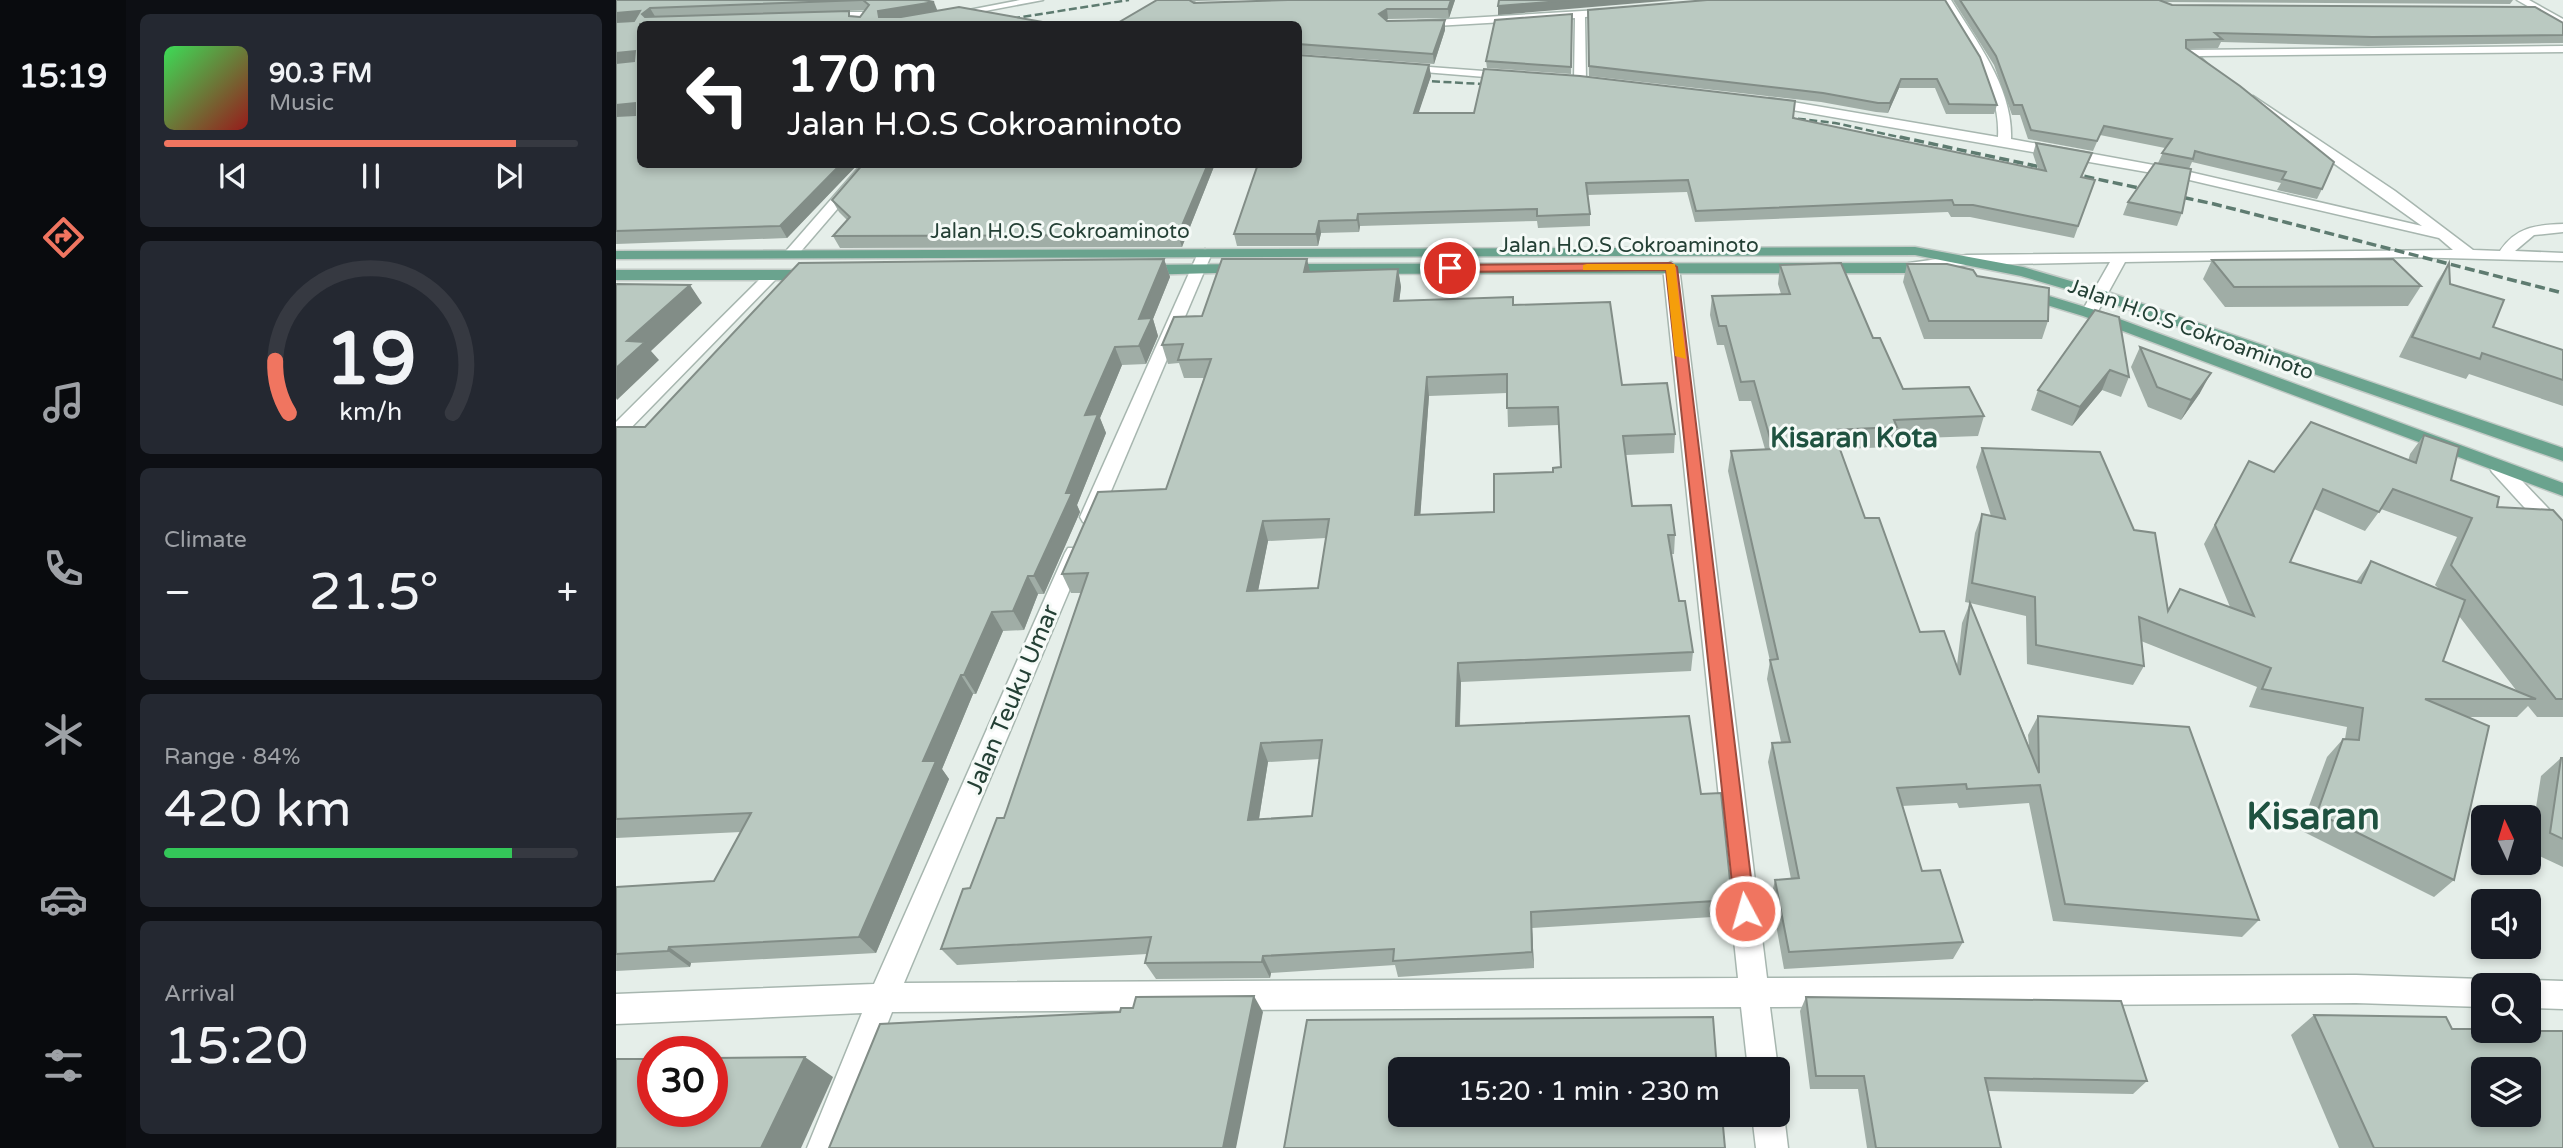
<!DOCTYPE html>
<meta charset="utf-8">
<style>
body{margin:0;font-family:"Varela Round",sans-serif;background:#242831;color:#f1f3f6;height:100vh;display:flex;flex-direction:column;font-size:26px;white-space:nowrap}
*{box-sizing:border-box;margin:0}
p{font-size:23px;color:#9ea1a6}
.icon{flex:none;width:38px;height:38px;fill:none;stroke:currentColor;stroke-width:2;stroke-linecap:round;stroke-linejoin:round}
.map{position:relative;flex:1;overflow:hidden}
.panel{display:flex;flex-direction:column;gap:14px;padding:14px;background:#0d0f14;width:490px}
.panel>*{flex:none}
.guide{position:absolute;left:21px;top:21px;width:665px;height:147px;border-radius:10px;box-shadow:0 4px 10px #0003;background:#202124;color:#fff;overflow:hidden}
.needle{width:46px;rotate:356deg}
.buttons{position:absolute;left:1855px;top:805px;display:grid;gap:14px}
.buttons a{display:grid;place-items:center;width:70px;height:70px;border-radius:10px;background:#171b24;box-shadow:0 4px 10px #0003;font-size:35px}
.speed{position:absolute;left:21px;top:1036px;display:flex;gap:14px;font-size:35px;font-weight:700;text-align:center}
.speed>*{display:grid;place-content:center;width:91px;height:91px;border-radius:50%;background:#171b24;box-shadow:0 4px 10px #0003;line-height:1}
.speed .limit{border:10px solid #d22;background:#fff;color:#111}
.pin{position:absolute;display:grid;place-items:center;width:60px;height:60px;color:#fff;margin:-30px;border:4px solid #fff;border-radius:50%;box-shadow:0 2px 7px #0007}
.me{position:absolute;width:77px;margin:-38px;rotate:354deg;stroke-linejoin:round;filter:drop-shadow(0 0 5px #0008)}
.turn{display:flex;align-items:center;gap:24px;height:147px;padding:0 35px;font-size:32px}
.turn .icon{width:91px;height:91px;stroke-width:2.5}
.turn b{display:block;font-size:49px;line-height:60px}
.big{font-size:52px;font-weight:600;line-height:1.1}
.panel .card{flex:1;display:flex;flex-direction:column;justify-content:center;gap:10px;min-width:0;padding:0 24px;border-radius:10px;background:#242831}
.panel .dial{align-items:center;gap:0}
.dial svg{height:182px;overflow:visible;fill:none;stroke:#363941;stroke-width:7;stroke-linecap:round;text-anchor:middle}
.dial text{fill:#f1f3f6;stroke:none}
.song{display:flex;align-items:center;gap:21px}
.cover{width:84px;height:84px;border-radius:10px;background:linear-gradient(135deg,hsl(130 70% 55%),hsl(0 70% 35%))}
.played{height:7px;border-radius:4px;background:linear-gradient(90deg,#f07560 85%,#363941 85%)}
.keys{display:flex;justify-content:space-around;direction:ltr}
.heat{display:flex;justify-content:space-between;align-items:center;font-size:38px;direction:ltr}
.charge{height:10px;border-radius:5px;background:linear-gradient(90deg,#34c759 84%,#363941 0)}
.trip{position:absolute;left:772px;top:1057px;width:402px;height:70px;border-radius:10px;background:#171b24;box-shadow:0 4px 10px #0003;font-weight:600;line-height:70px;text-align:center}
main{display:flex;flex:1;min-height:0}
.tabs{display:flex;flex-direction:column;width:126px;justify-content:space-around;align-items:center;background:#090b0e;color:#9ea1a6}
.tabs .icon{width:49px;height:49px}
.tabs .active{color:#f07560}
.tabs b{font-size:32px;color:#f1f3f6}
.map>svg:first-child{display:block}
</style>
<main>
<nav class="tabs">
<b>15:19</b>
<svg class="icon active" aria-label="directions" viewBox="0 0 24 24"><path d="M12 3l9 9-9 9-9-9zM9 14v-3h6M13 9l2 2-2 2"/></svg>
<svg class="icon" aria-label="music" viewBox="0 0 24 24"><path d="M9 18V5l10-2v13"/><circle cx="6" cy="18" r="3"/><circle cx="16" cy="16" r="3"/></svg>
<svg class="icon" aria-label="phone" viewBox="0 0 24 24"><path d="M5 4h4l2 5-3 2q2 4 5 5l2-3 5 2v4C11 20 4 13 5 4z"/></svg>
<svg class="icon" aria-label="climate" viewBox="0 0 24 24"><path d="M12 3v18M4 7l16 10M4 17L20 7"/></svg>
<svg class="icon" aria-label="car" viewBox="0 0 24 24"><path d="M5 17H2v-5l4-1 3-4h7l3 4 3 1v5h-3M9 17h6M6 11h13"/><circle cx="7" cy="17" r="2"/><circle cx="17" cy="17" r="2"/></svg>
<svg class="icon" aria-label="filters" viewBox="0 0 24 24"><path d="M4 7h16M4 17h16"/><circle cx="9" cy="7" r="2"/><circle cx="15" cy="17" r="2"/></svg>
</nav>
<section class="panel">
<div class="card">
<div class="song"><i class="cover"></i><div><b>90.3 FM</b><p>Music</p></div></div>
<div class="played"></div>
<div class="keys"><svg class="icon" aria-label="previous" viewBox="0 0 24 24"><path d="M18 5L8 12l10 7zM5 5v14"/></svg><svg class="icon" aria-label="pause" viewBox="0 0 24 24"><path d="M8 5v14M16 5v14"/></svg><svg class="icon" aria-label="next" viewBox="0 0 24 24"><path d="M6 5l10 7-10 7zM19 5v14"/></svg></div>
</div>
<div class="card dial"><svg viewBox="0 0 100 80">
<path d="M14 69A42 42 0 1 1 86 69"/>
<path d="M14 69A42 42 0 0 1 8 46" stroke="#f07560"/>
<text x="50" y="56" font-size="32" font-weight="700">19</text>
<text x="50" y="72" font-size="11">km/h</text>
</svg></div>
<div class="card"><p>Climate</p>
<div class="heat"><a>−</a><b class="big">21.5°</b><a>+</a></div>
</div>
<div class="card"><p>Range · 84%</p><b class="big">420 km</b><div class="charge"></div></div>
<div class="card"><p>Arrival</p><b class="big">15:20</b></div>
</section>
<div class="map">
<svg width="1947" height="1148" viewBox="0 0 1947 1148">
<rect width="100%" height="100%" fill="#e5eee9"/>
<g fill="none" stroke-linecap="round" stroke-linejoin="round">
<g stroke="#a7b6af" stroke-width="3">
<g id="minor">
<polygon points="404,0 427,0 332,18 327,15"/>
<path d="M1325,0h10c26,42 62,88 60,139l170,31 241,56 -173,-123 -2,-3 6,-4 142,95 78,59 27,1c16,-24 36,-26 63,-27v8l-29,3 -19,16 48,2v8l-158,-4 -280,5 -28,51 -8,5 -8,-5 29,-51 -143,3 -63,6v-6l5,-2 58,-8 486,-5 -14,-12 -258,-60 -412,-72 -6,-4 6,-4 229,39c3,-50 -32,-97 -57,-137z"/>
<polygon points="1901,0 1913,0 1947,19 1947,26"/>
<polygon points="1000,9 1005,12 1004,14 969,17 970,81 964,84 958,81 959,18 802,27 797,24 802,21"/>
<polygon points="208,12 250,12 255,15 249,24 239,24 243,18 204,17 204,13"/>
<polygon points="1947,46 1947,52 1583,56 1596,68 1590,71 1566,53 1572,50"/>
<polygon points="787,65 894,73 900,76 894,79 783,70 783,66"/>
<polygon points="246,164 260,164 180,257 170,257 170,251"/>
<polygon points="589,249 596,253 484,517 474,524 467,522 464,517 582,253"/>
<polygon points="1055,262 1063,267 1151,978 1740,975 1867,979 1878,985 1867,985 1867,1007 1740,1003 1154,1007 1162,1069 1132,1069 1125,1007 276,1012 223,1148 191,1148 246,1013 0,1024 0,994 258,984 449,553 452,548 466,548 469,553 288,983 1122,978 1047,267"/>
<polygon points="155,271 163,276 160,279 6,437 0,439 0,422 150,273"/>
<polygon points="1883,462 1890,464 1947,524 1947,544 1940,542 1876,472 1874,468"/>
<polygon points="1913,980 1947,981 1947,1009 1913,1008 1913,985 1902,985"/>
<polygon points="1162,1104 1168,1115 1172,1148 1140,1148 1136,1115 1162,1115"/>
</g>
</g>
<g stroke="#c2cac6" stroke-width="3">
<g id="major">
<polygon points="1299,247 1407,267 1489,291 1947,448 1947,461 1477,297 1405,276 1299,255 0,259 0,251"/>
<polygon points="1293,263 1322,270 1325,273 1317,278 1293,273 667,274 659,269 667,264"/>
<polygon points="632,264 640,269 637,272 524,275 516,270 524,265"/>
<polygon points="0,270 198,270 206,275 198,280 0,280"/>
<polygon points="1407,288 1479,310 1947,483 1947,496 1467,316 1401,296 1399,293"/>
</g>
</g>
<use href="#minor" fill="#fff" fill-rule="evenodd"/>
<use href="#major" fill="#6aa38e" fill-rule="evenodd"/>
<g stroke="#5e7b70" stroke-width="2.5" stroke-dasharray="8 3.5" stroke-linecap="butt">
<polyline points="362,24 513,0"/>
<polyline points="793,80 884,85"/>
<polyline points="1159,116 1219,123 1292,139"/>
</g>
<polyline stroke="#5e7b70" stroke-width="3.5" stroke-dasharray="10 4.5" stroke-linecap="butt" points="1284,137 1598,204 1947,293"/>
</g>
<g fill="#a0ada6" fill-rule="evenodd">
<path d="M0,0h308l-284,164h218l-71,74 -171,6zM249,10l-5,7 -40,-5z"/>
<polygon points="541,0 625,0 580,1 578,3 672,0 839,0 833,18 772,19 770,20 829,30 818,64 682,54 682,24"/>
<polygon points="1329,0 1381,105 1378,114 1330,114 1319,88 1283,88 1272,113 1260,112 1205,102 973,76 972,10"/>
<polygon points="1337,0 1897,0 1894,4 1548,2 1556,5 1947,23 1947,43 1752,46 1605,42 1602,48 1571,49 1706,189 1701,199 1661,190 1665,183 1576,162 1573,169 1566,213 1561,226 1507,215 1512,202 1542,163 1549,148 1484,135 1477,151 1412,139 1404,115 1396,115 1378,65"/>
<polygon points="956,14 955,74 871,68 870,61"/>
<polygon points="813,65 815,76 802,113 1177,118 1422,169 1417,154 1420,143 1476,153 1466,177 1479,180 1458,238 1354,217 1335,217 1332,212 1079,222 1071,192 971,195 974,214 974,226 922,228 921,221 744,226 743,232 705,233 702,246 621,246 618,234"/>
<polygon points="247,164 599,164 566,247 224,248 217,236 231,220 223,212 216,200"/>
<polygon points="548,259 554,277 537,319 542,336 530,364 506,365 484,418 490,433 461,505 464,512 428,594 422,594 408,630 387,631 360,694 357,694 326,769 333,779 260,953 75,963 74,967 0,971 0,887 98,881 125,832 0,838 0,427 29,427"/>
<polygon points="1596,260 1805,286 1792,306 1609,307 1587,279"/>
<polygon points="1833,263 1834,284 1877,327 1947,350 1947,406 1853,374 1850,379 1783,357 1821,282"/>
<polygon points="1291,264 1361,276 1432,321 1426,339 1308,339 1287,282"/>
<path d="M1164,265l93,73 30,51 81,27 -6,20 -84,3 -2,8 -52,2 25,69 55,114 37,33 5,-42 8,-20 -5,-1 10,-69 7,-19 9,2 -15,-49 6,-19 186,162 12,-21 50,18 -26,-63 45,-83 25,11 134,-11 2,-7 14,-19 27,45 46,27 66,14v196h-26l-9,-11 -11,11h-49l-14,163 -20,17 -134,-67 27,-73 16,-18h2l2,-12 -98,-20 8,-20 -116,-46 3,25 -11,19 -106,-21 -1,-48 -56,-13 59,143 -1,-11 10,-19 221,204 -17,17 -189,-16 -24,-118 -70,5 -2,-5 -55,3 20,65 41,71 -10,17 -169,10 -13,-72 4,-17 16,-1 -23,-117 4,-19 9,-1 -14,-63 3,-18 -42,-190 3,-20 34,-2 -14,-48h-12l-15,-56h-7l-7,-30 2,-19 69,-2 -3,-10zM1698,509l51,22 16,-22 76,28 -22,48 4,4 -68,-28 -15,21 -66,-20zM1843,616l57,74 -73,-29z"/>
<path d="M782,269l3,18 -2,14 115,4 108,80 53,49 -1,19 -48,2 6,51 43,29 -1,19h-3l8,47 14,51 -2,19 -230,11 -1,43 241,69 31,106 -3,16 -197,12 2,40 -136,9 -3,-12 -124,8 -1,5 -114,1 -11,-16 2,-9 -190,11 -16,-16 63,-131 77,-225h-10l-9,-19 104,-85 38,-111h-20l-5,-15 -11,1 -6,-19 40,-29 108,-44zM891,393l1,34 51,-2 2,42 -67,45 -74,3 9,-119zM710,538l-8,50 -60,3 10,-50zM704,759l-8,57 -53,3 9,-57z"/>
<polygon points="1503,317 1513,377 1505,397 1486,390 1456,426 1415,410 1422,390"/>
<polygon points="1524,347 1584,393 1565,420 1532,407 1515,367"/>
<polygon points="1945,758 1947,758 1947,867 1913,851 1925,776"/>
<polygon points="1190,997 1531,1081 1517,1094 1372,1091 1385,1148 1251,1148 1242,1089 1194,1089 1184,1011"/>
<polygon points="1698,1015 1836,1029 1947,1148 1723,1148 1675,1035"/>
</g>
<g fill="#828d87">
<polygon points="835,0 839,0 833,18 832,9"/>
<polygon points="957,0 1059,0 882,15 882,6"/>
<polygon points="318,2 322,12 267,24 263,17 262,11"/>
<polygon points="34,8 40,18 32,24 26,14"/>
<polygon points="771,9 772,19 765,24 763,14"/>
<polygon points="24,11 30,21 0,24 0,13"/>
<polygon points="829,20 829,30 818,64 817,54"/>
<polygon points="19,51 24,61 0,64 0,53"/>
<polygon points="813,65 815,76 799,124 798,113"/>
<polygon points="1285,79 1283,88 1272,113 1274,103"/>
<polygon points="19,103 24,114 0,116 0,105"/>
<polygon points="225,164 242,164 171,238 164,226"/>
<polygon points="592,164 599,164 566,247 562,235"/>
<polygon points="742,214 744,226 743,232 741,220"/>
<polygon points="703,221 705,233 702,246 700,234"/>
<polygon points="548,259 554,277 537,319 542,336 530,364 523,346 523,319"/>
<polygon points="691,259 695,276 688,272"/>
<polygon points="782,269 785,287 781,319 778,301"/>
<polygon points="74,285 86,303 35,351 43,360 1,400 0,398 0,368 11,341"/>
<polygon points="499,347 506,365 484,418 490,433 461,505 464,512 428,594 418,576 450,493 469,415"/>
<polygon points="1494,370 1486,390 1456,426 1464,407"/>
<polygon points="1595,373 1584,393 1565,420 1575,400"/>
<polygon points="811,377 813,396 803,534 799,515"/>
<polygon points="647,521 652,541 638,611 631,591"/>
<polygon points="412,576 422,594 408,630 397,611"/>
<polygon points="376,612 387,631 360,694 348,675"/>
<polygon points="842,663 845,682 843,744 840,726"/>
<polygon points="345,675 357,694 326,769 333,779 260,953 243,937 307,761"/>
<polygon points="645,743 652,762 640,837 632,820"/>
<polygon points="915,912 916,928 918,968 916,952"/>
<polygon points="53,947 75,963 74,967 52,951"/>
<polygon points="647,956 655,973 654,978 646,962"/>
<polygon points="638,996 647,1012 620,1148 607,1148"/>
<polygon points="189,1057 217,1077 185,1148 145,1148"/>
</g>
<g fill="#bac9c1" stroke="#828d87" stroke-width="2" fill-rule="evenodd">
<polygon points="0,0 246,0 34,8 26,14 29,17 233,11 233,16 244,17 253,5 247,0 308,0 318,2 262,11 263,17 285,17 343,7 438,24 24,24 24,164 225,164 164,226 0,231 0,116 19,115 19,103 0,105 0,63 18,61 19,51 0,53 0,22 18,21 24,11 0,13"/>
<polygon points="541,0 573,0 578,3 672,0 835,0 832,9 771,9 763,14 771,21 829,20 817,54 682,44 682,24 500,24"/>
<polygon points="883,0 957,0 882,6"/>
<polygon points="1091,0 1329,0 1364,57 1381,105 1333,104 1321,79 1285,79 1274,103 1262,103 1207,93 973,66 972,10"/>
<polygon points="1344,0 1543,0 1556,5 1919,7 1947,23 1947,35 1756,37 1599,33 1606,39 1570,40 1570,48 1624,86 1718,162 1706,189 1666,179 1670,172 1590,154 1579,151 1577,159 1546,153 1556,139 1488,126 1481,141 1415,130 1406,105 1398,105 1380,56"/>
<polygon points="956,14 955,67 870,61 879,20"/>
<polygon points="682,55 813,65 798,113 858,113 868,69 964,76 1179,101 1177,118 1430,171 1420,143 1476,153 1465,177 1479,180 1462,226 1357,205 1338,205 1336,200 1080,211 1072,180 970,183 974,214 921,216 921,209 742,214 741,220 703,221 700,234 618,234 642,164 682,164"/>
<polygon points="1539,163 1575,169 1566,213 1512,202"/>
<polygon points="247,164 592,164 562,235 217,236 234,217 216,200"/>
<polygon points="548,259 523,319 536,318 523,346 499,347 469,415 482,414 450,493 456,493 418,576 412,576 397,611 376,612 348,675 345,675 307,761 320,761 243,937 53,947 52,951 0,954 0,887 98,881 135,813 0,819 0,427 29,427 183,263"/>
<path d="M606,259h85l-3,13 94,-3 -4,32 119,-4v8l97,-3 12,83 45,-2 8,51 -52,2 9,70 39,-1 4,30h-7l11,66h6l8,51 -235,11 -2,63 233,-10 12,78 20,-1 11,107 -201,12 1,40 -139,9 1,-12 -131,7 -1,6 -117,1 6,-26 -210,12 22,-60 7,-1 27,-70h7l84,-245 -26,1 36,-82 68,-3 45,-130 -33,1 5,-16 -21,1 12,-28 28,-1zM891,374v34l51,-1 3,60 -8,1v4l-59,2v38l-79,3 12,-138zM713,519l-11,69 -71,3 16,-70zM706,740l-10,76 -64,4 13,-77z"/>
<polygon points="1777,259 1805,286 1618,287 1596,260"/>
<polygon points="1225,263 1257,338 1264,338 1287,389 1353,387 1368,416 1278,420 1281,427 1217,430 1249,518 1263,518 1304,632 1328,631 1344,675 1354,603 1423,773 1422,716 1573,727 1643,920 1449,904 1424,785 1351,789 1350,784 1281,788 1306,871 1324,870 1347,942 1173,952 1159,880 1183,878 1156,743 1174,742 1154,660 1162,659 1115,451 1157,449 1138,381 1125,382 1110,326 1103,326 1096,296 1174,294 1164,265"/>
<polygon points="1833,263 1834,284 1888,300 1877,327 1947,350 1947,380 1866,353 1864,359 1796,337"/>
<polygon points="1291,264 1331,264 1357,270 1361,276 1433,288 1432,321 1313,321"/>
<polygon points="0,284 74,285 11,341 29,342 0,368"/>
<polygon points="1479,310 1503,317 1513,377 1494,370 1464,407 1422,390"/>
<polygon points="1524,347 1595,373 1575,400 1541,387"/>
<polygon points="1695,422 1800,463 1808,435 1843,447 1835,480 1883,497 1881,507 1937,510 1947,521 1947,699 1940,699 1835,565 1856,518 1777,489 1763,512 1707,489 1674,562 1745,583 1755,561 1849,600 1827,661 1920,699 1809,699 1873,726 1838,880 1701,813 1727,739 1743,740 1747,708 1646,689 1655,668 1523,617 1528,666 1420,645 1419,597 1356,583 1366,514 1389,519 1366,448 1484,452 1518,530 1539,533 1552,611 1564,589 1638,616 1599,525 1633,461 1658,472"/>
<polygon points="1945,758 1947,758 1947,839 1934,833"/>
<polygon points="638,996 607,1148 213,1148 264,1024 504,1012 505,1008 517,1008 520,997"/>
<polygon points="1190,997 1505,1001 1531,1081 1369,1078 1385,1148 1260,1148 1248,1076 1200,1076"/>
<path d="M1698,1015l132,2 6,12h31v2h80v117h-189zM1867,1069h46v46h-46z"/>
<polygon points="1097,1017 1101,1069 784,1069 784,1115 1106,1115 1109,1148 668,1148 691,1020"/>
<polygon points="189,1057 145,1148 0,1148 0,1059 37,1059 37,1111 96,1111 96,1058"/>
</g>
<polygon fill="#f07560" stroke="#9c4c3e" stroke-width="2" points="1055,263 1061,267 1139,911 1136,918 1129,921 1122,918 1119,911 1050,270 834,272 828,268 834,265"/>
<polygon fill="#f59e0b" points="971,264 1059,264 1070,359 1059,356 1050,270 967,270 967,265"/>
<g text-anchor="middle" stroke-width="6" stroke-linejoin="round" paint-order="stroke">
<g font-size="21" fill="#244035" stroke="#f5faf7">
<text x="444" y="238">Jalan H.O.S Cokroaminoto</text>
<text x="1013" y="252">Jalan H.O.S Cokroaminoto</text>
<text transform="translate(1575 329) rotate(20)" y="7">Jalan H.O.S Cokroaminoto</text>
</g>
<g font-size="24" fill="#244035" stroke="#f5faf7">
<text transform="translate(396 699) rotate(-67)" y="8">Jalan Teuku Umar</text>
</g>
<g font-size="28" font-weight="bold" fill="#1f5240" stroke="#f5faf7">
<text x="1238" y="447">Kisaran Kota</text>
</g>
<g font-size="38" font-weight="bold" fill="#1f5240" stroke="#f5faf7">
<text x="1697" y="829">Kisaran</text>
</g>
</g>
</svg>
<div class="buttons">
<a><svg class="needle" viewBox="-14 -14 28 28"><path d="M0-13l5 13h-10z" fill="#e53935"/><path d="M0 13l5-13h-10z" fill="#9ea1a6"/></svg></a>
<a><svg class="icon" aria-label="sound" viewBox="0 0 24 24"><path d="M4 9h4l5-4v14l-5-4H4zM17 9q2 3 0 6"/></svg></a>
<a><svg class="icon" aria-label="search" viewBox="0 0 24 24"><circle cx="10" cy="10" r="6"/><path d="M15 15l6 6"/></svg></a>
<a><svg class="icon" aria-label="layers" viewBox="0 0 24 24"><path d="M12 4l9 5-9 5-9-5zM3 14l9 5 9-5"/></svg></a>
</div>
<div class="speed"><div class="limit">30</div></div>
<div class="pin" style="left:834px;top:268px;background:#d93025"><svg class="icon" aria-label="arrive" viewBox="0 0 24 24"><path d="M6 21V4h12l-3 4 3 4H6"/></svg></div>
<svg class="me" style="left:1129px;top:911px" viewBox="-20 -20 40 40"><circle r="17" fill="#f07560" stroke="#fff" stroke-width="3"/><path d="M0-11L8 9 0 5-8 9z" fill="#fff"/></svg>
<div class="trip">15:20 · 1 min · 230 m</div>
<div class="guide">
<div class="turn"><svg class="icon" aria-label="left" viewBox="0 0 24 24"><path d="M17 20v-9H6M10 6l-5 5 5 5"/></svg><div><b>170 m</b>Jalan H.O.S Cokroaminoto</div></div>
</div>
</div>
</main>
